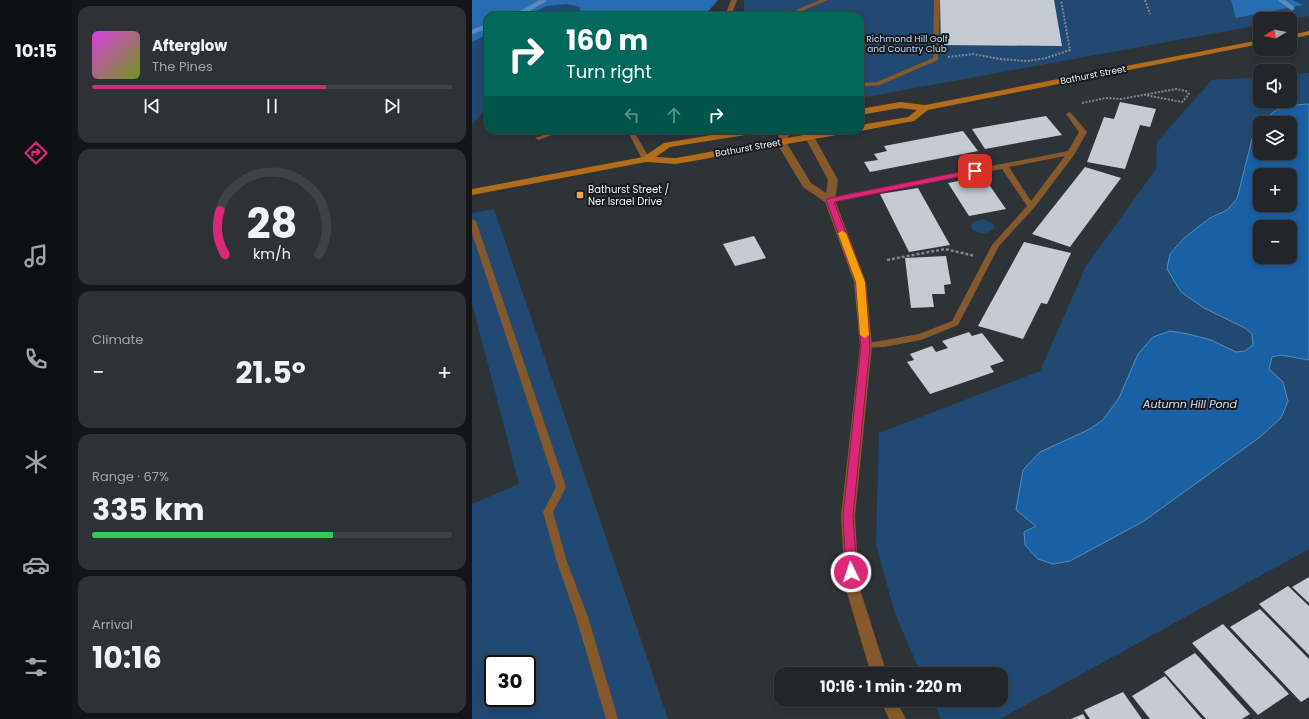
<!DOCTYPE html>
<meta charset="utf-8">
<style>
body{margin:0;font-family:Poppins,sans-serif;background:#2e3236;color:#f1f3f6;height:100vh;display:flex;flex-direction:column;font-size:15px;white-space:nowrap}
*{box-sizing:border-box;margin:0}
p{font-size:13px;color:#a2a5a8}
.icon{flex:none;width:22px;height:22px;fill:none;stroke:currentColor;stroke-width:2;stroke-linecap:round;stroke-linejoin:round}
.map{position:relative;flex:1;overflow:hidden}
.details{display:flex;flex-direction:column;gap:6px;padding:6px;background:#131517;width:400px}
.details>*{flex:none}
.banner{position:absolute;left:12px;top:12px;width:380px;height:122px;border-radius:12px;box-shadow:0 2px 6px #0003,0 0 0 1px #3f4347;background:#00695c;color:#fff;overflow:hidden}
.needle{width:26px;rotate:260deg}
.controls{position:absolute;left:781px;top:12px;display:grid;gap:8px}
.controls a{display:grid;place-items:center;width:44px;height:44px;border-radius:8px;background:#22262a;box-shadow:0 2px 6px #0003,0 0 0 1px #3f4347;font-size:20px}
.speed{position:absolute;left:12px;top:655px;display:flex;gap:8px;font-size:20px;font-weight:700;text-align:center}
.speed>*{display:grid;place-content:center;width:52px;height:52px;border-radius:50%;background:#22262a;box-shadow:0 2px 6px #0003,0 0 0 1px #3f4347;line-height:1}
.speed .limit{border:2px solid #111;border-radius:6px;background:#fff;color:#111}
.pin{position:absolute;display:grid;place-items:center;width:34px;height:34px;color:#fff;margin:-17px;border-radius:8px;box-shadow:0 2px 6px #0006}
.me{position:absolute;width:44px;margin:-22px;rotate:356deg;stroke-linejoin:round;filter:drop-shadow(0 0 3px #0008)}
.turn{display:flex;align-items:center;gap:14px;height:84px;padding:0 16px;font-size:18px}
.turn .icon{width:52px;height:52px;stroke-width:2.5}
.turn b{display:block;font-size:28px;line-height:34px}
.lanes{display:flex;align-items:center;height:38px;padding:0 16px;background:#0003;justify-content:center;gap:20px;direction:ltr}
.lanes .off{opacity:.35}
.big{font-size:30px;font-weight:700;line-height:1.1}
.details .tile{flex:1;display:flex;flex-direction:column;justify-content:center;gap:6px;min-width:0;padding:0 14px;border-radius:12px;background:#2e3236}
.details .dial{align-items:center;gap:0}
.dial svg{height:104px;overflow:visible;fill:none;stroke:#3f4347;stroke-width:7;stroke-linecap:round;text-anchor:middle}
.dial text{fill:#f1f3f6;stroke:none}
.song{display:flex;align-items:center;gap:12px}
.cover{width:48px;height:48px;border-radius:6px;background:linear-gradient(135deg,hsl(300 70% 55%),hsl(80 70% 35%))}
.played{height:4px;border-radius:2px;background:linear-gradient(90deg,#db2777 65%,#3f4347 65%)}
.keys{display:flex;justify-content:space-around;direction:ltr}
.heat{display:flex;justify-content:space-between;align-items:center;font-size:22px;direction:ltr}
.charge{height:6px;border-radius:3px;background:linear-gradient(90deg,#34c759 67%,#3f4347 0)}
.trip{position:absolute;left:302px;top:667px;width:234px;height:40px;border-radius:12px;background:#22262a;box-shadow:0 2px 6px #0003,0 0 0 1px #3f4347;font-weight:700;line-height:40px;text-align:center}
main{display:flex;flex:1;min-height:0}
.dock{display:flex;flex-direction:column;width:72px;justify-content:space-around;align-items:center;background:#0e0f11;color:#a2a5a8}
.dock .icon{width:28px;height:28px}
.dock .on{color:#db2777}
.dock b{font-size:18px;color:#f1f3f6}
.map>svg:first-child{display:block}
</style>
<main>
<nav class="dock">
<b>10:15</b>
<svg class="icon on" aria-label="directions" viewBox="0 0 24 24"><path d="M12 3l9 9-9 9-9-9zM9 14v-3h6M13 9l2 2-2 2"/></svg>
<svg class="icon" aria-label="music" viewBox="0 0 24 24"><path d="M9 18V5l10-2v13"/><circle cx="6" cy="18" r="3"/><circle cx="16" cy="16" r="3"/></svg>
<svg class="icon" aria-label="phone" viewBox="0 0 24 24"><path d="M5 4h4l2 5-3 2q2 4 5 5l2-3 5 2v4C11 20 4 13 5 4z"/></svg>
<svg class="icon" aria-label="climate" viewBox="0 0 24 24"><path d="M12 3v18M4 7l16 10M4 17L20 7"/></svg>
<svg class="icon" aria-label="car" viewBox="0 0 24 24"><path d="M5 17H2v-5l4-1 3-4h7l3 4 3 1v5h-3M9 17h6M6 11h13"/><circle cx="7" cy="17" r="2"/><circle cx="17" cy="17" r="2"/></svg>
<svg class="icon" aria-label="filters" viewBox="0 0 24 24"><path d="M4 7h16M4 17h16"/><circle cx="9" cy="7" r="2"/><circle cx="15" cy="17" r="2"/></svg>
</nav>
<section class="details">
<div class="tile">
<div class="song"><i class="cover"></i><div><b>Afterglow</b><p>The Pines</p></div></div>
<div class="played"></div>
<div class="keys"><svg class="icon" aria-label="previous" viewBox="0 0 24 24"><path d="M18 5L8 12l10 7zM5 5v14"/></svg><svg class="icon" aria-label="pause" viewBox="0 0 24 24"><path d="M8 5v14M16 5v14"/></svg><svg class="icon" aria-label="next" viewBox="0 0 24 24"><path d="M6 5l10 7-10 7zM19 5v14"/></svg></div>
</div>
<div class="tile dial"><svg viewBox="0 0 100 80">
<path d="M14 69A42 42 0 1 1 86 69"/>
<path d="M14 69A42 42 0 0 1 10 35" stroke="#db2777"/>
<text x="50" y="56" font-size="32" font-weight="700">28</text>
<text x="50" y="72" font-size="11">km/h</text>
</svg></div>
<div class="tile"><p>Climate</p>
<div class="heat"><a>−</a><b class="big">21.5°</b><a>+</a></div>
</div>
<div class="tile"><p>Range · 67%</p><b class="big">335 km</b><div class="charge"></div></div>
<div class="tile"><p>Arrival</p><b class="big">10:16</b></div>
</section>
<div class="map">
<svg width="837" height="719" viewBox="0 0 837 719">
<rect width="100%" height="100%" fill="#2e3338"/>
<g fill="#224972" fill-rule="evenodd">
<polygon points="0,0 223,0 223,16 16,16 16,105 0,125"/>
<polygon points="272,0 837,0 837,16 818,19 788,19 788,25 388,98 388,16 272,16"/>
<path d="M837,73v476l-309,170h-59l-8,-19h68v-26h-80l-27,-63 -18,-68 3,-110 161,-62 46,-105 70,-97 1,-27 55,-62 48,-3v24h30v-27zM788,123h30v30h-30zM788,175h30v30h-30zM788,227h30v30h-30z"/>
<path d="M22,209l174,510h-196v-215l47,-20 -47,-181v-90zM21,664h34v34h-34z"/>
<path d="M511,219l10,5 1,4c-6,7 -15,6 -22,1l-1,-4 2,-3z"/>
</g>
<g fill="#286db1">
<polygon points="0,0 246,0 232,16 108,16 108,7 95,4 75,6 52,16 16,16 16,34 0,42"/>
<polygon points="759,0 820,0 831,5 764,18"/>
</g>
<path fill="#1960a4" stroke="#598cbc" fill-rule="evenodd" d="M837,104v256l-28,-5 -9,2 -3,12 14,13 5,19 -7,17 -21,19 -116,84 -74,40 -17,3 -15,-5 -13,-14 -1,-13 12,-6 -20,-16 7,-40 17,-18 48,-22 15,-10 16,-22 19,-44 15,-17 17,-6 18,3 23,6 25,12 9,-1 8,-6 -1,-11 -7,-6 -41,-20 -23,-16 -14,-23 3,-15 14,-16 26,-20 17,-8 10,-11 15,-60 8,-10v24h30v-30h-24l-1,-2c9,-15 29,-16 44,-17zM788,175h30v30h-30zM788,227h30v30h-30z"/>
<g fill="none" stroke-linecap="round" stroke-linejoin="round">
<g stroke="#598cbc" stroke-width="4.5">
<polyline points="809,0 820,8"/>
<polyline points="39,16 51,12 72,0"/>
<polyline points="0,32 16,26"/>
</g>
</g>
<g fill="#c5cbd2">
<polygon points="468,0 582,0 590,46 469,45"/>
<polygon points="648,102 684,109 678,127 668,125 653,169 615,162 632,117 642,119"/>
<polygon points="574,116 590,135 513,149 500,129"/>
<polygon points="491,131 506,151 398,172 392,162 406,160 402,154 415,151 412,146"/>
<polygon points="613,167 649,178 598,247 560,234"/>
<polygon points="511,176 534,209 497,216 476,183"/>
<polygon points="446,188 478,245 437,252 408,194"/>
<polygon points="282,236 294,258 263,266 251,244"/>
<polygon points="552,242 599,253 575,304 569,303 551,339 506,326"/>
<polygon points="474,256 479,284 472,285 473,294 460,294 462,307 439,308 433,258"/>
<polygon points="497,332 500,336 510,333 532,361 518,366 522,372 458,394 435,362 442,360 438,354 460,346 464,352 476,348 470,341"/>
<polygon points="837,577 837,603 820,587"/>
<polygon points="816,586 837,606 837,655 787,604"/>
<polygon points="788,609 837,659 837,697 829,702 758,627"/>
<polygon points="751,624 817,694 786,715 720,643"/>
<polygon points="723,653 778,714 770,719 734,719 692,672"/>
<polygon points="693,676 730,719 678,719 660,696"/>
<polygon points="651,692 670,719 618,719 612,710"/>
<polygon points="611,714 614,719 599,719"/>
</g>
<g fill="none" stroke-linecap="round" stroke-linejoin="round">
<g stroke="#82868a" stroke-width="2" stroke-dasharray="2 1.5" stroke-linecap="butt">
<polyline points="673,0 678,14"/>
<polyline points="476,57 501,54 528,59 556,61 574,58 598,50 589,0"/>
<polyline points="610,103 634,98 649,99 704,89 714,91 717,94 710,102 673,95"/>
</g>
<polyline stroke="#82868a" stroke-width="2.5" stroke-dasharray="3 2" stroke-linecap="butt" points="415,260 473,249 503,256"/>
<g fill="#86592c" fill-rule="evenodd">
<polygon points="259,0 265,0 259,16 253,16"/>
<polygon points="348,0 356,0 318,16 310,16"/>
<polygon points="462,0 468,0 466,60 408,85 388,87 388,83 405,82 461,58"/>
<path d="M597,112l2,1 16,19 -13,23 -40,53 -35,38 -41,79 -37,15 -37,7 -21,1 -1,-2 1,-2 56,-10 33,-13 40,-76 35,-39 -25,-37 -172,33 -4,-2 1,-2 241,-47 11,-19 -13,-18zM593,156l-34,45 -22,-34z"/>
<polygon points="84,130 94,130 69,139 67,140 63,138"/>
<polygon points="155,130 161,130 178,159 177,161 171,161"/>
<polygon points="0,219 4,221 94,487 81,512 95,562 116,617 146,719 134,719 104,617 85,562 71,512 84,487 0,233"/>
</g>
<g fill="#86592c" fill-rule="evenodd">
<polygon points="309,130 319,130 314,142 339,183 354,193 356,180 334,139 321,130 333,130 341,135 366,180 363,200 394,282 400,346 383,516 387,586 415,674 399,674 373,586 369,516 388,346 382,282 353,202 331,187 304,142"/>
<polygon points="408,700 424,700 434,719 417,719"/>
</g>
<g fill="#b36c17" fill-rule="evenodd">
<polygon points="837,31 837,35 818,39 818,35"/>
<polygon points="788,40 788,44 456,110 442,121 388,131 385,130 388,130 388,125 436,117 445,110 428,108 388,115 388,109 428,102 453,105"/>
<polygon points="269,130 291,130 286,133 198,147 184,157 204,158 360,130 381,130 376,133 204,164 174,162 0,195 0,189 171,157 192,143"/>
</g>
</g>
<polygon fill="#db2777" stroke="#8e194d" points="503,169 507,171 506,173 362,202 393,282 398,346 381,516 385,572 383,575 379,576 375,575 374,572 371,516 389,346 384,282 354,200 358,198"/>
<polygon fill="#f59e0b" points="370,231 374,233 393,282 397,335 393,338 388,335 384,282 366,233"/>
<rect fill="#f7a149" stroke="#181b1d" stroke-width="1.5" x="104" y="191" width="8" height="8" rx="2"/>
<g text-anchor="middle" stroke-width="4" stroke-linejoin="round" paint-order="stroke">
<g font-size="9" fill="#b8d9ff" stroke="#181b1d">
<text x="435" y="42">Richmond Hill Golf<tspan x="435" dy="10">and Country Club</tspan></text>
</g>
<g font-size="9" fill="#eff2f5" stroke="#181b1d">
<text transform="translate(621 75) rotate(-11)" y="3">Bathurst Street</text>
<text transform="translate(276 148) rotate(-10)" y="3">Bathurst Street</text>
</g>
<g font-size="10" fill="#eff2f5" stroke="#181b1d" text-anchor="start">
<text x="116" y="193">Bathurst Street /<tspan x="116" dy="12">Ner Israel Drive</tspan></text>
</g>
<g font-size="11" font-style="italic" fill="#cfe0f3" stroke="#181b1d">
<text x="718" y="408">Autumn Hill Pond</text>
</g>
</g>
</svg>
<div class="controls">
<a><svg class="needle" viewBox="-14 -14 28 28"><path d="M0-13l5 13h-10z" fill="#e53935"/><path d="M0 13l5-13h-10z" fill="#a2a5a8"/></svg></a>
<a><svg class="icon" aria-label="sound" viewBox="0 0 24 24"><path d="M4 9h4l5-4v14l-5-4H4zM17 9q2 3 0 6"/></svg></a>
<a><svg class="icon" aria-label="layers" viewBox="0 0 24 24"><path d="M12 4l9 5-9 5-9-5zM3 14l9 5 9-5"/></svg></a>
<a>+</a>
<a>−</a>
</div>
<div class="speed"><div class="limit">30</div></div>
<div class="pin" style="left:503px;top:171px;background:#d93025"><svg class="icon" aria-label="arrive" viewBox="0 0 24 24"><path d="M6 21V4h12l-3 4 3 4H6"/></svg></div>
<svg class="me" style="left:379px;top:572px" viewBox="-20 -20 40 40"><circle r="17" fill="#db2777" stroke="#fff" stroke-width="3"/><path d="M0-11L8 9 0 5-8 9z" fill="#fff"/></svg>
<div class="trip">10:16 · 1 min · 220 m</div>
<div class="banner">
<div class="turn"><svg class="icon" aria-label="right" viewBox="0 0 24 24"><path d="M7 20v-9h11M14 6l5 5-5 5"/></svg><div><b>160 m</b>Turn right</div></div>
<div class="lanes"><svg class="icon off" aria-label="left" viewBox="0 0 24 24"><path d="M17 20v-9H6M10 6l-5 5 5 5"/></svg><svg class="icon off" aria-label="ahead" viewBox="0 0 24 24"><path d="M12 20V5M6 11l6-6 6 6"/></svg><svg class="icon" aria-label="right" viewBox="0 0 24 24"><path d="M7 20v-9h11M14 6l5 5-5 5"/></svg></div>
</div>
</div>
</main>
